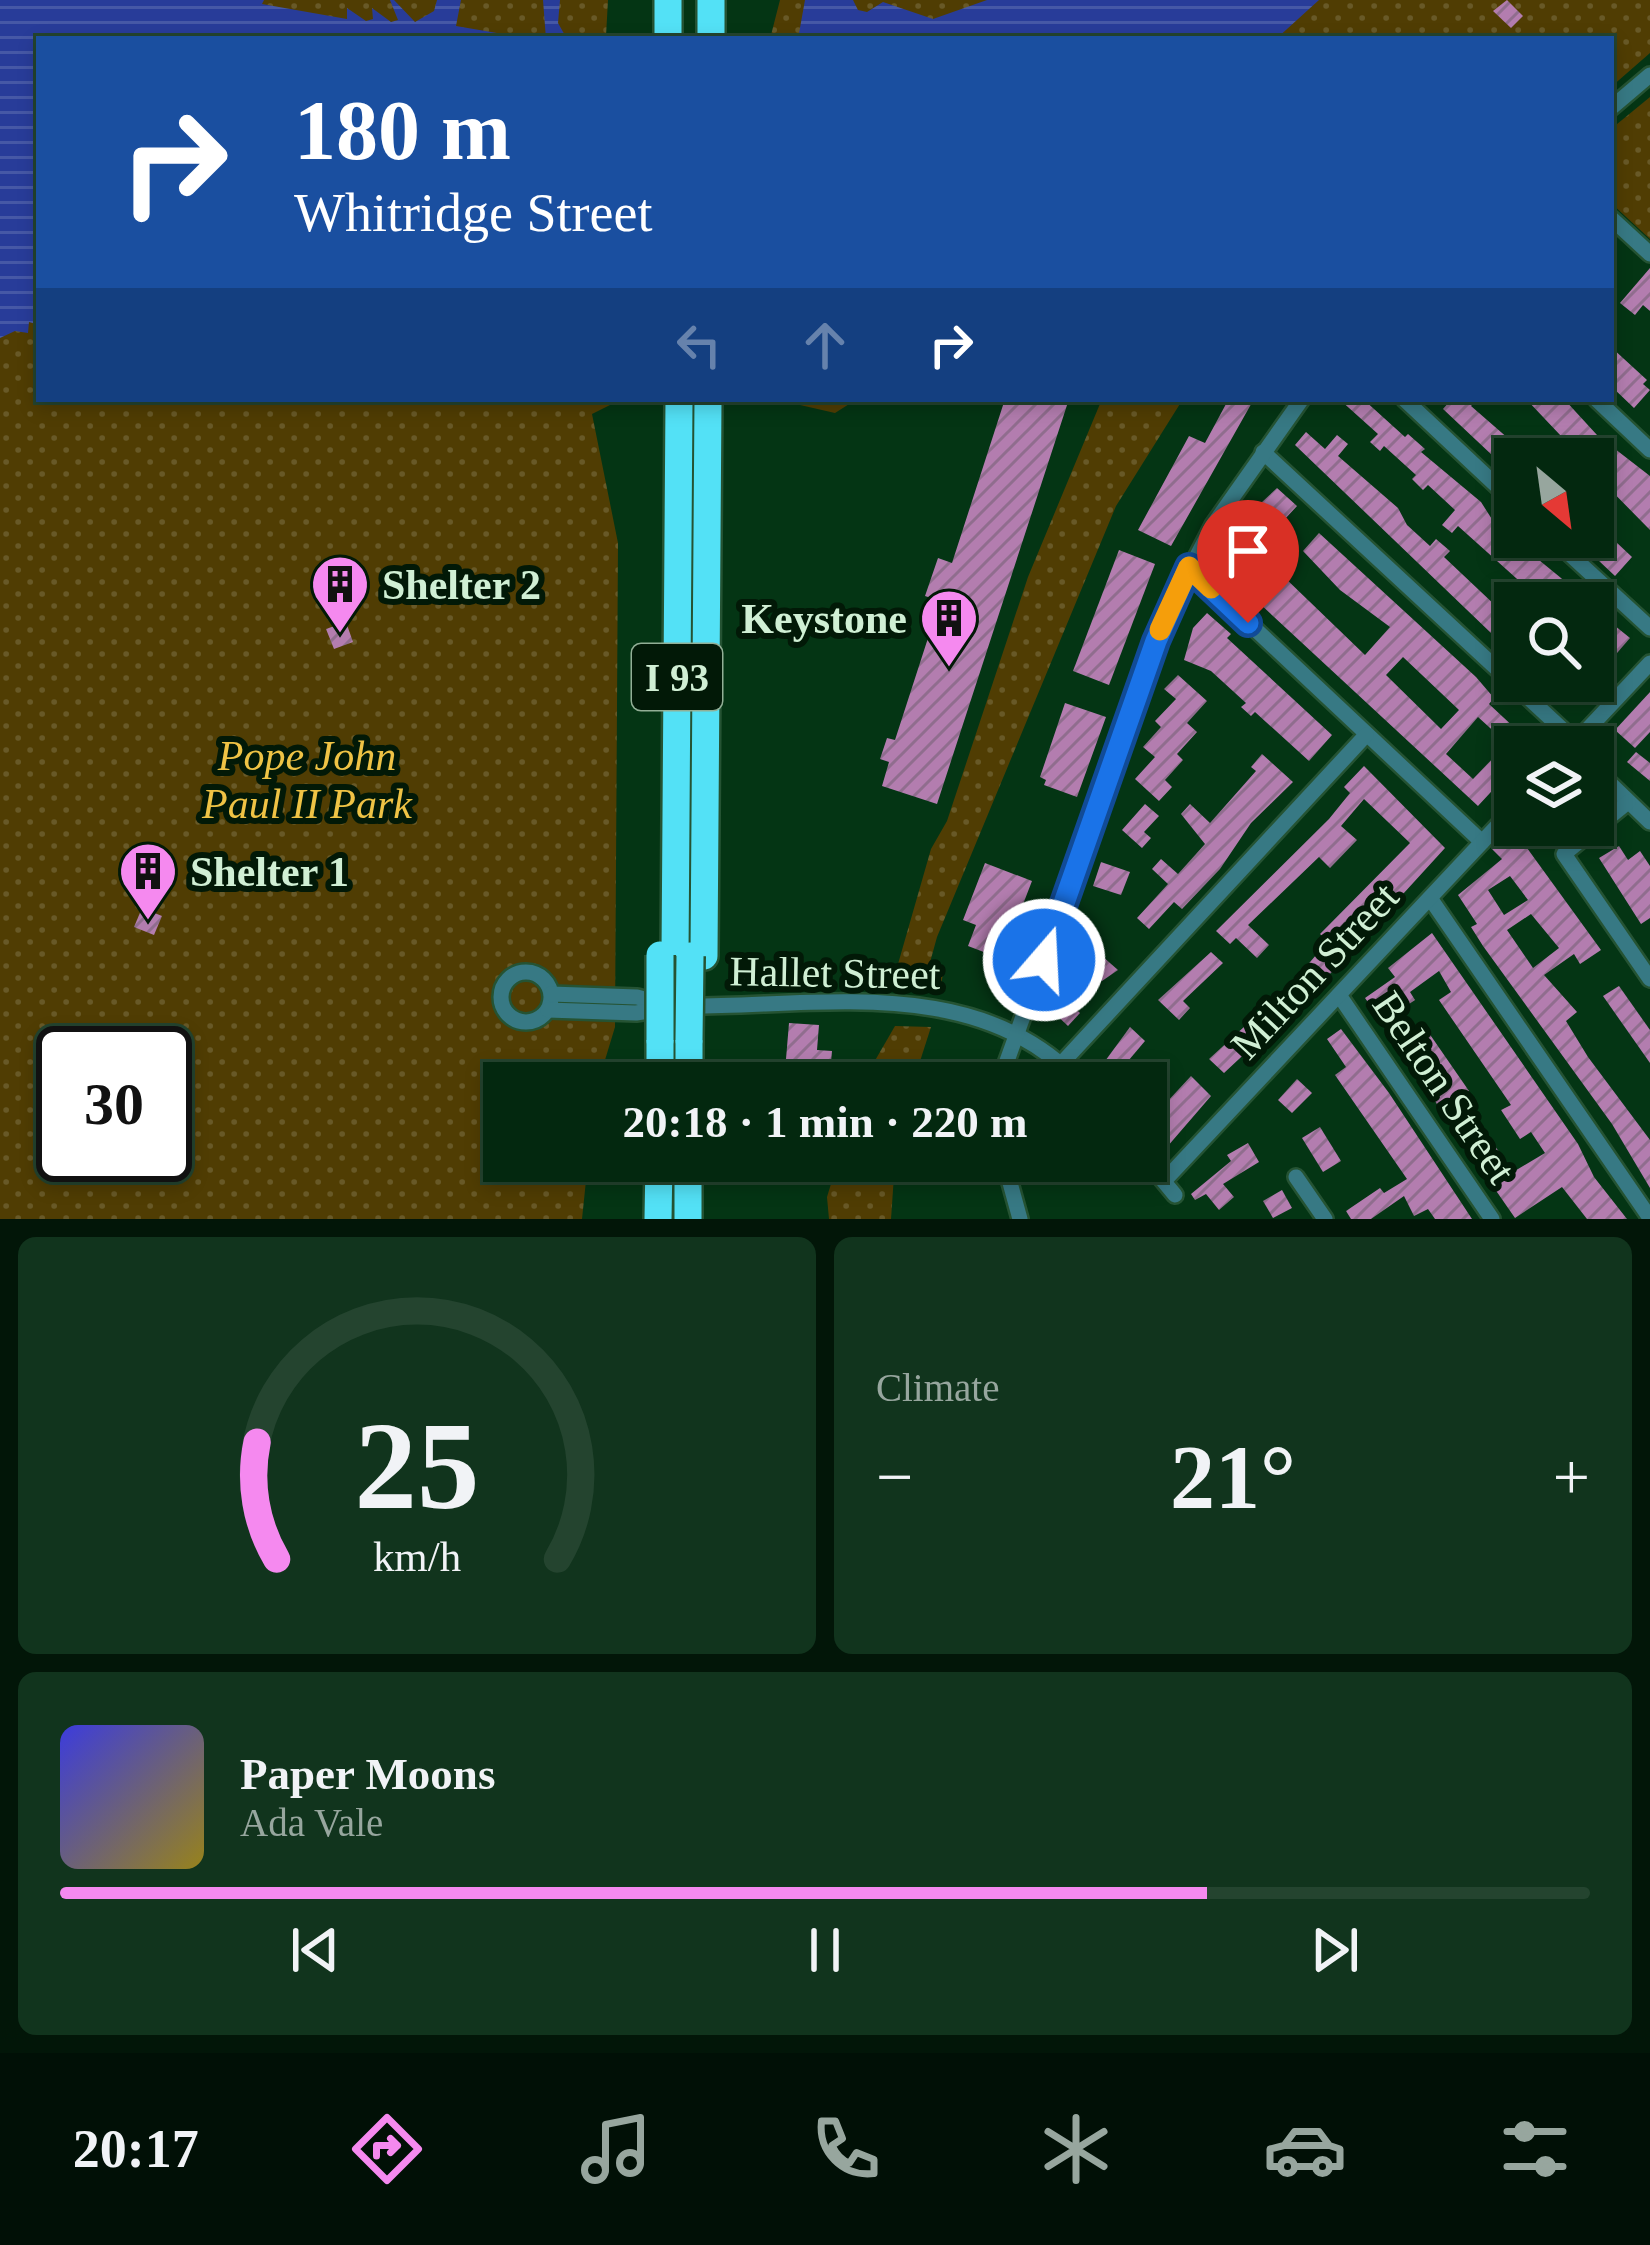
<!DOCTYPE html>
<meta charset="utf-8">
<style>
body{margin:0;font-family:"Times New Roman",serif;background:#11341d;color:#f1f3f6;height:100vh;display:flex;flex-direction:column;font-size:45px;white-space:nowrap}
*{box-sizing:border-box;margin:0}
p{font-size:39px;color:#97a69e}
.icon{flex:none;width:66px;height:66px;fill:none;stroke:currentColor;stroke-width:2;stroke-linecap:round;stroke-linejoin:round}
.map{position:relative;height:1219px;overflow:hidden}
.details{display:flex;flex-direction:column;gap:18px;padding:18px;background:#021608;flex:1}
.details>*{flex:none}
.banner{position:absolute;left:36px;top:36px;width:1578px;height:366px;border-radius:0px;box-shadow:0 6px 18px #0003,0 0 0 3px #24442f;background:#1a4fa0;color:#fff;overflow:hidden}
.needle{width:78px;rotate:151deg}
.controls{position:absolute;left:1494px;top:438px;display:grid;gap:24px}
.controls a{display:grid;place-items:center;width:120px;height:120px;border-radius:0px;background:#03280f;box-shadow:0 6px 18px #0003,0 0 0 3px #24442f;font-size:60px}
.speed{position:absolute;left:36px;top:1026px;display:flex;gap:24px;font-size:60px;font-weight:700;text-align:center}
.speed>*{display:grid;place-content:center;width:156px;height:156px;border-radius:50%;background:#03280f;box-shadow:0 6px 18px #0003,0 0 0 3px #24442f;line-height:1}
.speed .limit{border:6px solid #111;border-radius:18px;background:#fff;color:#111}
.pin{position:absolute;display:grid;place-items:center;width:102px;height:102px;color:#fff;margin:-123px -51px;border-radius:50% 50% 50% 0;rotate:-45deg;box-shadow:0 0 12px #0007}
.pin .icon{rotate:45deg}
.me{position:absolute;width:132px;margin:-66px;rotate:19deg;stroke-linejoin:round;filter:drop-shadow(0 0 9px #0008)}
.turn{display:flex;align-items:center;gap:42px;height:252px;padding:0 60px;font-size:54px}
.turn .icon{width:156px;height:156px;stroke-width:2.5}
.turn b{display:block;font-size:84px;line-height:102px}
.lanes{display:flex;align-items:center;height:114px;padding:0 60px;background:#0003;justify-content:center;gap:60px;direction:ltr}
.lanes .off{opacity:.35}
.big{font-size:90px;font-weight:700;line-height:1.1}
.details .card{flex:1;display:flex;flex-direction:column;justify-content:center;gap:18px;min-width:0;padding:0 42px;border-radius:18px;background:#11341d}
.details .dial{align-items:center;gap:0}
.dial svg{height:312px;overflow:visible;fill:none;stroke:#24442f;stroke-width:7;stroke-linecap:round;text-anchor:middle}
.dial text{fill:#f1f3f6;stroke:none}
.song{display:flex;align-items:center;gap:36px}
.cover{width:144px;height:144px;border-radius:18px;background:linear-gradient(135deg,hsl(240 70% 55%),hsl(50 70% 35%))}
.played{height:12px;border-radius:6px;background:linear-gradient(90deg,#f589ef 75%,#24442f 75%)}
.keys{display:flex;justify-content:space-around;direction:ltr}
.heat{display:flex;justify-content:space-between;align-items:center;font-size:66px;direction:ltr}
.details .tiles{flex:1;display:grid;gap:18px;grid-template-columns:1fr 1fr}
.card:last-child{grid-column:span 2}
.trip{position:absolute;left:483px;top:1062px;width:684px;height:120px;border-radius:0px;background:#03280f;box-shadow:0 6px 18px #0003,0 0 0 3px #24442f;font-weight:700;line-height:120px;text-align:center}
.tabs{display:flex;height:192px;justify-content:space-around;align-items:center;background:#011006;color:#97a69e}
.tabs .icon{width:84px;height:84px}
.tabs .current{color:#f589ef}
.tabs b{font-size:54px;color:#f1f3f6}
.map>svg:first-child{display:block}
</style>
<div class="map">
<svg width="1650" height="1219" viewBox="0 0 1650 1219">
<defs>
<pattern id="park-dots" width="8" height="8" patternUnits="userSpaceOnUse" patternTransform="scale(3)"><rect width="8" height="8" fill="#503d03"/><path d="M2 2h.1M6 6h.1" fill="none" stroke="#685927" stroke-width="1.8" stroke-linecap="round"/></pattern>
<pattern id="water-rules" width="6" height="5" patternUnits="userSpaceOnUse" patternTransform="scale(3)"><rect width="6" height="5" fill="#283c99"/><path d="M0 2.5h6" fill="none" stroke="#4658a6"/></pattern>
<pattern id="building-hatch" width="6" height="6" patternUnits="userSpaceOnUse" patternTransform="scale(3)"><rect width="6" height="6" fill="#b37daf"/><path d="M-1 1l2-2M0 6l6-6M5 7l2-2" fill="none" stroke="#906d8e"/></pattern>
</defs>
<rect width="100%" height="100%" fill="#043514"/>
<g fill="url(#park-dots)" fill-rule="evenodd">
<path d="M0,0h608l-2,36 16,3h-583v360h583l-30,15 26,129 -3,484 -17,56h-94v78h84l-6,58h-582zM63,1053h102v102h-102z"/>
<polygon points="780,0 1650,0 1650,53 1611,87 1611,39 770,39"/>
<polygon points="1650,97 1650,239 1611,203 1611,129"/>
<polygon points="774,399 857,399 835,413"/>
<polygon points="1102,399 1183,399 1116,506 937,937 929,966 944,971 940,987 892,985 931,849 947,821 1028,577"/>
<polygon points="895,1026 931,1027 913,1083 862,1083"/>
<polygon points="838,1161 895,1161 891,1219 829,1219 827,1197"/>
</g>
<g fill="url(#water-rules)">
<polygon points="0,0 264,0 262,4 347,19 347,8 366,21 373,19 372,8 391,22 398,20 390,0 394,0 415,22 434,11 437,0 461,0 456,26 532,39 39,39 39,325 29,322 28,333 15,331 0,338"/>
<polygon points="543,0 560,0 558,23 567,39 546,39"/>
<polygon points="805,0 853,0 858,10 867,12 883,2 933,19 987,0 1319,0 1276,39 798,39"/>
</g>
<g fill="url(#building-hatch)" fill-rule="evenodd">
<polygon points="1507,0 1523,16 1511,28 1493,11"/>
<polygon points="1650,268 1650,311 1643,305 1635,315 1620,303"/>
<polygon points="1611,347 1647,380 1643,384 1650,390 1634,408 1611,386"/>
<polygon points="1005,399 1069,399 937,804 882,786 889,762 880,759 887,738 895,740 940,601 925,596 938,558 952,563"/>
<polygon points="1215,399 1254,399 1171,546 1138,530 1189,436 1205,443 1226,404"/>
<polygon points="1339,399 1363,399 1405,437 1408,434 1425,449 1421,452 1481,502 1495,524 1583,596 1577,603 1544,603 1458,526 1452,533 1442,525 1455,510 1428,485 1423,490 1412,479 1416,475 1384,446 1380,451 1370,442 1378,434"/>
<polygon points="1452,399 1477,399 1471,406 1525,453 1509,471 1443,409"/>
<polygon points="1526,399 1564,399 1597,435 1650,476 1650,530 1593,472 1593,440 1579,455"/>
<polygon points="1306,432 1325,449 1337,435 1348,444 1338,456 1398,508 1407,525 1430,546 1436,539 1450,551 1444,557 1515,624 1515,656 1295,445"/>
<polygon points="1277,488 1297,506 1273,532 1280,536 1250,587 1213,553 1227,536 1232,540 1247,516"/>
<polygon points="1598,525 1632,557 1615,576 1581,544 1593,537"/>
<path d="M1319,533l157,144 18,21 -5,6 29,27 5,-5 15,14 -6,7h-21l-33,-30 -32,37 27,25 24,-25 16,14 -35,38 -220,-204 24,-27 83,80 25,-28 -50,-37 -37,-39zM1403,657l56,53 -18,19 -55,-54z"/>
<polygon points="1119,550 1155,564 1109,685 1073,671"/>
<polygon points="1207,613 1231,634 1227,638 1332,735 1309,761 1255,712 1251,716 1241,707 1246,703 1211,671 1184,660 1193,628"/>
<polygon points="1609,621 1630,638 1617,653 1597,635"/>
<polygon points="346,622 353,642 334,649 326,629"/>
<polygon points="1178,675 1207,701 1187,723 1197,732 1177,754 1183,760 1165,780 1172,787 1159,801 1135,779 1155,757 1143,747 1161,727 1155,721 1176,699 1164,689"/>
<polygon points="1650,692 1650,732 1635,748 1615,730"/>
<polygon points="1065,703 1106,717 1077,797 1044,785 1046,780 1040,777"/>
<polygon points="1636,752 1650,763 1650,781 1627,762"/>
<polygon points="1262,754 1293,782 1251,823 1220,869 1182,909 1174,902 1149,929 1137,918 1168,884 1152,869 1161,859 1178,874 1205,844 1181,814 1190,804 1210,823 1256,771 1251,767"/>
<polygon points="1364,766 1445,848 1288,1020 1284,1017 1224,1073 1209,1059 1293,982 1328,941 1320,934 1410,843 1364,799 1341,826 1357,840 1330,868 1319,857 1248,925 1269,945 1257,958 1236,938 1230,944 1216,931 1329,819 1350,793 1344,787"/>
<polygon points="1145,804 1159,816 1144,832 1151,838 1142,848 1122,830"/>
<path d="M1524,828l12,10 -9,10 74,102 -21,14 -6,-10 -30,21 33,37 -11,9 22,36 62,83v48l-38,-64 -129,-178 -12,-19 6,-3 -19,-29 44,-36 -10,-10 18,-19 7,7zM1510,876l18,24 -24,15 -16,-25zM1531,914l28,34 -26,20 -26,-38z"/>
<polygon points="1619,846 1628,860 1640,851 1650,866 1650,918 1641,924 1599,858"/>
<polygon points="1101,862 1130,872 1121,895 1093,886"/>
<polygon points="985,863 1032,881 1002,959 968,946 976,925 963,920"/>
<polygon points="142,908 162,916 154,935 134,927"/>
<polygon points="1432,933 1578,1144 1594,1177 1627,1219 1587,1219 1562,1187 1515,1218 1447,1120 1397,1041 1422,1023 1469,1091 1461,1097 1513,1172 1545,1153 1531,1132 1520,1139 1501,1110 1511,1105 1439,1000 1451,992 1439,971 1410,992 1415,1000 1382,1022 1365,998 1395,977 1388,968"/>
<polygon points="1211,952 1223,963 1183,1001 1190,1008 1179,1020 1158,1000"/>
<polygon points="1102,956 1118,970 1102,981 1089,969"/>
<polygon points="1619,986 1650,1030 1650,1063 1603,996"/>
<polygon points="1059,993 1080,1013 1068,1026 1051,1010 1049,1003"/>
<polygon points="789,1023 819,1025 817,1050 832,1051 830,1074 816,1073 815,1083 784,1083"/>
<polygon points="1130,1027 1145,1041 1112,1080 1100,1068"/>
<polygon points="1341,1029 1389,1093 1472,1219 1435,1219 1428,1209 1414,1216 1404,1196 1371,1219 1351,1219 1346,1211 1380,1188 1384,1193 1407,1179 1335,1075 1346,1067 1327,1039"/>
<polygon points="1191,1076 1211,1096 1167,1147 1146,1125 1146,1084 1166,1103"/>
<polygon points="1297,1079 1312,1093 1292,1113 1278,1100"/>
<polygon points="1320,1127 1341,1161 1323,1172 1302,1138"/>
<polygon points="1248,1143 1259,1162 1223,1184 1234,1197 1219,1210 1206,1194 1195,1200 1191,1194 1231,1161 1227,1155"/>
<polygon points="1282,1190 1292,1208 1273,1218 1263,1201"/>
</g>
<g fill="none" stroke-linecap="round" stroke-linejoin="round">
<g stroke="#255333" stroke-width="20">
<g id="minor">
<polyline points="1611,108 1650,75"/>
<polyline points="1611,218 1650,254"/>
<polyline points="1404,399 1515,503"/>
<polyline points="1596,399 1650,450"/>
<polyline points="1263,452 1576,742"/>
<polyline points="1551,537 1650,628"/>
<polyline points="1189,567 1482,842"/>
<polyline points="1571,747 1650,663"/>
<polyline points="1593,767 1650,822"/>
<polyline points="1628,802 1564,854 1650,979"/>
<polyline points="1430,898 1650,1218"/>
<circle cx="526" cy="997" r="25"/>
<polyline points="551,994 637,997 666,1005"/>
<polyline points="1339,995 1492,1219"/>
<path d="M686,1006c132,1 293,-33 394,77"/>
<polyline points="548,1010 636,1013 662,1009"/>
<polyline points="1061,1064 1366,735"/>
<polyline points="999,1083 1172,604 1213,525 1302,399"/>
<polyline points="1146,1160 1175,1195"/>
<polyline points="1004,1161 1020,1219"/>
<polyline points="1296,1177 1325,1219"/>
<polyline points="1164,1181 1515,807"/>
</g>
</g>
<g stroke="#255333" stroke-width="32">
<g id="motorway">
<polyline points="668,0 668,39"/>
<polyline points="711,39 711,0"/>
<polyline points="675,955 679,399"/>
<polyline points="704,956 708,399"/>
<polyline points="660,1083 660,1040"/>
<polyline points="689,1083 689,1040"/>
<polyline points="658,1219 659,1161"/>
<polyline points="688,1219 688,1161"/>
</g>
</g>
<use href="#minor" stroke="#377984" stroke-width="15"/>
<use href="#motorway" stroke="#53e1f6" stroke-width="27"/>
<g stroke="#255333" stroke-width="32" stroke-linecap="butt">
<g id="motorway-bridge">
<polyline points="660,1040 660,955"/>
<polyline points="689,1040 690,956"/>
</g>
</g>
<use href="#motorway-bridge" stroke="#53e1f6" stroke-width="27"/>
</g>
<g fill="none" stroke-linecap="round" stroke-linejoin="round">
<g stroke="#114b97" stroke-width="30">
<polyline id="route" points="1044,960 1156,641 1189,567 1248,623"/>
</g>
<use href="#route" stroke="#1a73e8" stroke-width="21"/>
<polyline stroke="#f59e0b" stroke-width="21" points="1160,630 1189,567 1211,588"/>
</g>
<defs>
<g id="building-pin" transform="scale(3)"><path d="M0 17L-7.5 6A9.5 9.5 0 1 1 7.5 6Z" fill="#f589ef" stroke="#021907"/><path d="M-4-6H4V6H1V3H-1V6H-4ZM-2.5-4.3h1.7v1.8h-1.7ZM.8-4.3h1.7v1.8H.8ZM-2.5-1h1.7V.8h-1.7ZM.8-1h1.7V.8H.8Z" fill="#111"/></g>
</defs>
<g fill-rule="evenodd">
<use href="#building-pin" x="340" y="584"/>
<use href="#building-pin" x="949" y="618"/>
<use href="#building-pin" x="148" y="871"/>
</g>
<g text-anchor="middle" stroke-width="12" stroke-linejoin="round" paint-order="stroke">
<rect fill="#021907" stroke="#92af96" stroke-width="3" x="632" y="644" width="90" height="66" rx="9"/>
<g font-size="39" font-weight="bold" fill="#d0efd4">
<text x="677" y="691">I 93</text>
</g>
<g font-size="42" font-weight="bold" fill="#d0efd4" stroke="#021907" text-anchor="start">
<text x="382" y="599">Shelter 2</text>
<text x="907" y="633" text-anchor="end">Keystone</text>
<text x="190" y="886">Shelter 1</text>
</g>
<g font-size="42" font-style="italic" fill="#efc345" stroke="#021907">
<text x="307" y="770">Pope John<tspan x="307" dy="48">Paul II Park</tspan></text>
</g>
<g font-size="42" fill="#d0efd4" stroke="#021907">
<text transform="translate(1314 970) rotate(-47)" y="15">Milton Street</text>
<text transform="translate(835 972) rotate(1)" y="15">Hallet Street</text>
<text transform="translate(1445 1087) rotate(56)" y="15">Belton Street</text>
</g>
</g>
</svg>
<div class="controls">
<a><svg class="needle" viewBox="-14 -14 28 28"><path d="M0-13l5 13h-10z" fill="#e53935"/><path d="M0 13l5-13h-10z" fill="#97a69e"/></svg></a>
<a><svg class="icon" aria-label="search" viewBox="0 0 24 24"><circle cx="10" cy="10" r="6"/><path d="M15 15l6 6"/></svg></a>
<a><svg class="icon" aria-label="layers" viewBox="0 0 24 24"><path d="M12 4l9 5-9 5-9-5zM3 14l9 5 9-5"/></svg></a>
</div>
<div class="speed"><div class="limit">30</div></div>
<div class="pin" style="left:1248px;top:623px;background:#d93025"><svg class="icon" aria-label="arrive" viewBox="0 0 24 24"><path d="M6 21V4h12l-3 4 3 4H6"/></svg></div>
<svg class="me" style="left:1044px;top:960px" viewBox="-20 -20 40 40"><circle r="17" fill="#1a73e8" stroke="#fff" stroke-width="3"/><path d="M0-11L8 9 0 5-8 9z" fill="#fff"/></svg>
<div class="trip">20:18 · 1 min · 220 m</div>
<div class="banner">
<div class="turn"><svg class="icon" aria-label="right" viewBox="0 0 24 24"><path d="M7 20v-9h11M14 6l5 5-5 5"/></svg><div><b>180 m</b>Whitridge Street</div></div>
<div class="lanes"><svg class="icon off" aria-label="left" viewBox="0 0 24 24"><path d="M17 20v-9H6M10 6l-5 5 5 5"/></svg><svg class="icon off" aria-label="ahead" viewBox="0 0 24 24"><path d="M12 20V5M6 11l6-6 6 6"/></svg><svg class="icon" aria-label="right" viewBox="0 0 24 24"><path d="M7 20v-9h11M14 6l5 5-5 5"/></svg></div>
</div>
</div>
<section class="details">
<div class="tiles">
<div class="card dial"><svg viewBox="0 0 100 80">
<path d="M14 69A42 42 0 1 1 86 69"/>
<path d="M14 69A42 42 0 0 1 9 39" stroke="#f589ef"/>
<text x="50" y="56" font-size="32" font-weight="700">25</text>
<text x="50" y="72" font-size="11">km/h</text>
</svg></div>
<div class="card"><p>Climate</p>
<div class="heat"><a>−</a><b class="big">21°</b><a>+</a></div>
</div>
<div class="card">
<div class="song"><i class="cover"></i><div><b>Paper Moons</b><p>Ada Vale</p></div></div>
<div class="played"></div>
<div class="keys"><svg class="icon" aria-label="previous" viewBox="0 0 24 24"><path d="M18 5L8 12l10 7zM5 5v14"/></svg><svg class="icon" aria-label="pause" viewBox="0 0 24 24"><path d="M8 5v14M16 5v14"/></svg><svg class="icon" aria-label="next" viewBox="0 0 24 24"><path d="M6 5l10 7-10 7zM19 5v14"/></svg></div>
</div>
</div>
</section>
<nav class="tabs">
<b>20:17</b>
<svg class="icon current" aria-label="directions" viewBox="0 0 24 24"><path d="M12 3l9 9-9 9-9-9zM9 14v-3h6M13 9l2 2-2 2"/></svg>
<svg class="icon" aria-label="music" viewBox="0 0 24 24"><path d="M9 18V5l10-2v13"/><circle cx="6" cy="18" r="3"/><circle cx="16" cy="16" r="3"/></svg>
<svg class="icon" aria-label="phone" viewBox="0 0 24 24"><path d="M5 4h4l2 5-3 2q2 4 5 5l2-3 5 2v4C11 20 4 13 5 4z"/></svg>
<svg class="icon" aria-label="climate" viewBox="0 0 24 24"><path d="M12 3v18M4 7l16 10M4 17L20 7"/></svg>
<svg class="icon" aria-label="car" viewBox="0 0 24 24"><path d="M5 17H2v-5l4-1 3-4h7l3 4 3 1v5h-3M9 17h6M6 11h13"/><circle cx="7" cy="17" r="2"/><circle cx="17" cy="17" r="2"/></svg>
<svg class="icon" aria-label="filters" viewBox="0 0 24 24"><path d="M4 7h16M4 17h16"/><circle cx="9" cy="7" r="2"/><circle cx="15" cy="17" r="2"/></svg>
</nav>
